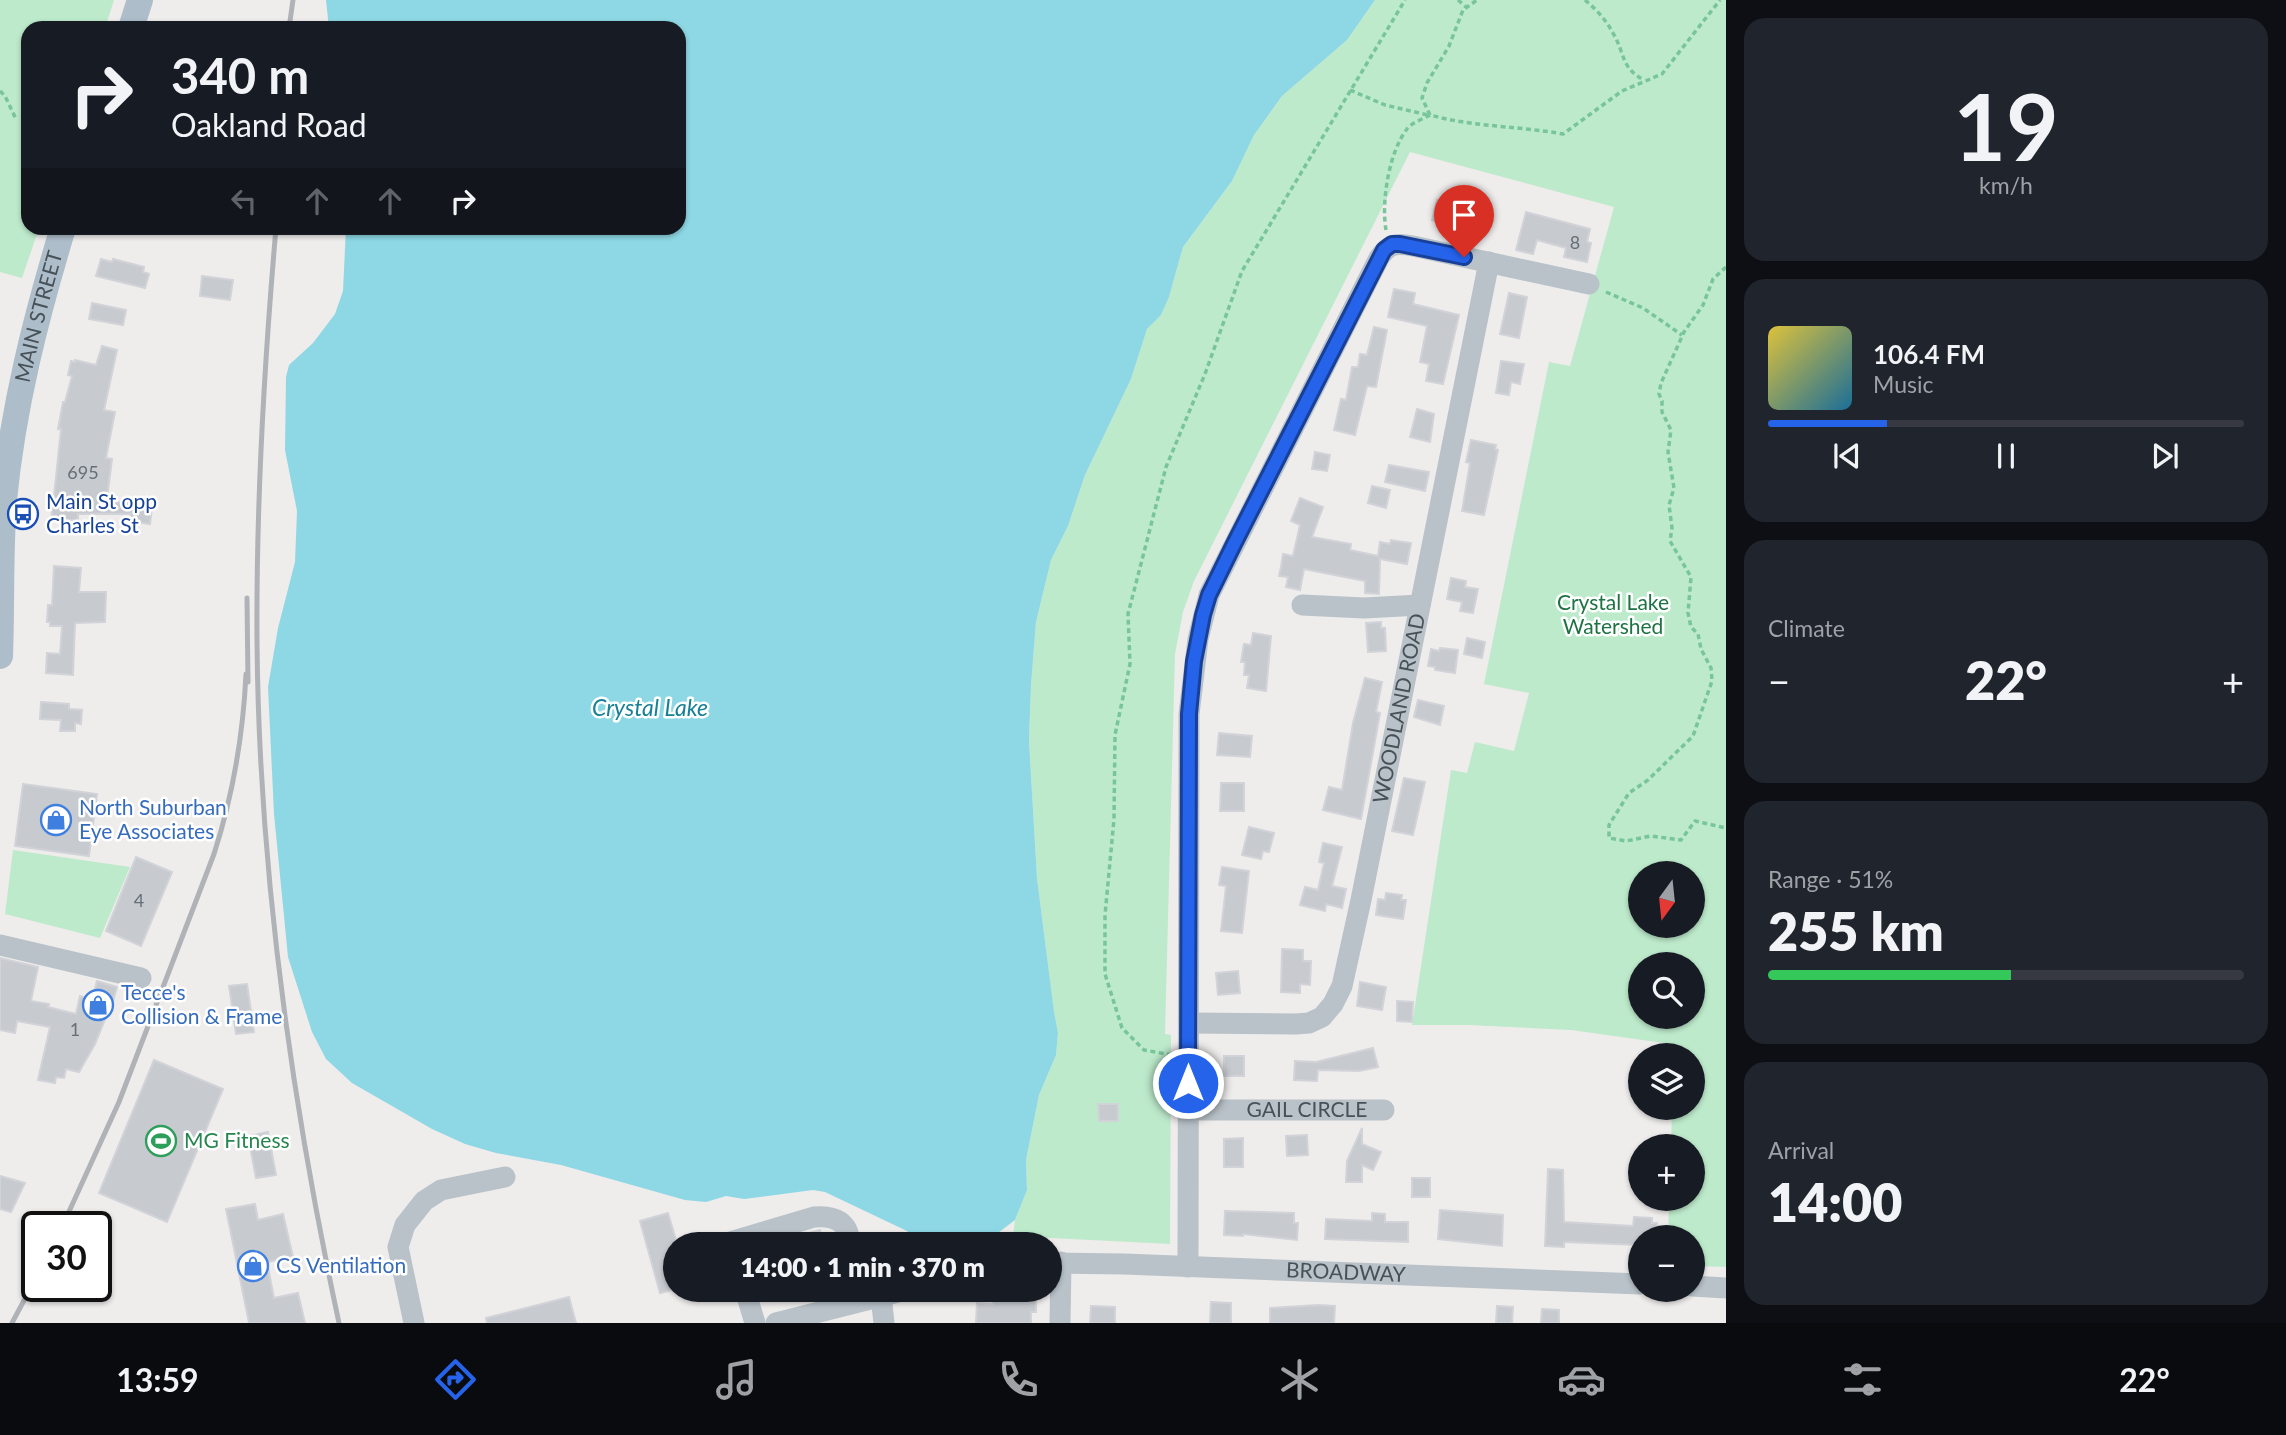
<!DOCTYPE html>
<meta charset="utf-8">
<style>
body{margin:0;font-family:Lato,sans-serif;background:#20242c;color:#f1f3f6;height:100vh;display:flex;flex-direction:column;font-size:26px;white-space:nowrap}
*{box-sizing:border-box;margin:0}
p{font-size:23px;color:#9ea1a6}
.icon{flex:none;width:38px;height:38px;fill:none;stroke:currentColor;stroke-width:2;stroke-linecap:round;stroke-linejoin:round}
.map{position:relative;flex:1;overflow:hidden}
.drawer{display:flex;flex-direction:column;gap:18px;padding:18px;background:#0d0f14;width:560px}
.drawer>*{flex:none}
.banner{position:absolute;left:21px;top:21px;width:665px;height:214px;border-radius:21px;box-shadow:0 2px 5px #0004;background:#171b24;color:#f1f3f6;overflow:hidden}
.needle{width:46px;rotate:195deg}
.controls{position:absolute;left:1628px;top:861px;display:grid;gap:14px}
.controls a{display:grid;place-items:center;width:77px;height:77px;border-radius:50%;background:#171b24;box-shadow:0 2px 5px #0004;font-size:35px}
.speed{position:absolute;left:21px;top:1211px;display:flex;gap:14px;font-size:35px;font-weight:700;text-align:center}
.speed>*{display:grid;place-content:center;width:91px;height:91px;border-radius:50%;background:#171b24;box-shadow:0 2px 5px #0004;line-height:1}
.speed .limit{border:4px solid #111;border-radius:10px;background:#fff;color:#111}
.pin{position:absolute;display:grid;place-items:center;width:60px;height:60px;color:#fff;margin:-72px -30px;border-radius:50% 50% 50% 0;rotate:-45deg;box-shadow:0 0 7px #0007}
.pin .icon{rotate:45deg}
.me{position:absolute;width:77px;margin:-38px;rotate:0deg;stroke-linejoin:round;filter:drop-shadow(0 0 5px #0008)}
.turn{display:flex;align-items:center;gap:24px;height:147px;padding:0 35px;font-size:32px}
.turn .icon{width:91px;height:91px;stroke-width:2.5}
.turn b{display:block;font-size:49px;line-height:60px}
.lanes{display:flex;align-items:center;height:66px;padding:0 35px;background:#0003;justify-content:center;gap:35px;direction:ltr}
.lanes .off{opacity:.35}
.big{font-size:52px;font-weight:800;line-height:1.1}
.drawer .widget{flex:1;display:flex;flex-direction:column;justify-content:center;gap:10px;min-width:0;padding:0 24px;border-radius:21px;background:#20242c}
.drawer .dial{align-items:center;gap:0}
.dial b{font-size:91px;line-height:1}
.song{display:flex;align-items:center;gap:21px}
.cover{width:84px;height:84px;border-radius:10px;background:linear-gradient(135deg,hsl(50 70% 55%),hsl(200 70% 35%))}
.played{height:7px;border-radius:4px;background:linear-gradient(90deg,#2563eb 25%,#363941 25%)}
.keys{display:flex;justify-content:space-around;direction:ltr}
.heat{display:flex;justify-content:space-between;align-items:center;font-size:38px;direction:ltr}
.charge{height:10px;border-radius:5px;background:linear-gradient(90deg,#34c759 51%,#363941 0)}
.trip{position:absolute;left:663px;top:1232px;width:399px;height:70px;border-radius:35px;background:#171b24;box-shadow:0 2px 5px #0004;font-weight:800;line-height:70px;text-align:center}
.dock{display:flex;height:112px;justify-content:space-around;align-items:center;background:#090b0e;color:#9ea1a6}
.dock .icon{width:49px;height:49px}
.dock .active{color:#2563eb}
.dock b{font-size:32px;color:#f1f3f6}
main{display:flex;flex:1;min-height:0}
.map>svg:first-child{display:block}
</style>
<main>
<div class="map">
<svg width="1726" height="1323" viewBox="0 0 1726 1323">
<rect width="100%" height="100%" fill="#efecec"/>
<g fill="#bdeacb" fill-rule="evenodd">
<polygon points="0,0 114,0 105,28 28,28 28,228 39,228 22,278 0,272"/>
<path d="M1375,0h351v1267l-34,-1v-29h-24l1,-38h23v-53h-21l1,-38h20v-53h-33l5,-12 -93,-13 -103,-5h-56l39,-255 16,3 8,-31 39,9 15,-58 -45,-9 65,-322 21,4 44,-159 -204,-55 -216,429 -11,31 -8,42 -10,380 6,1 -1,209 -157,-8 2,-16 12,-30 -1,-30 13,-65 17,-40 2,-22 -4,-20 -17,-135 -8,-137 2,-56 5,-63 15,-62 17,-34 17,-51 46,-96 16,-50 14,-14 8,-18 14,-50 49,-66 22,-46 28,-39 65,-56zM1640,873h52v53h-52zM1640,964h52v53h-52z"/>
<polygon points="13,850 130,867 100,938 5,914"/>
</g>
<polygon fill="#8dd8e4" points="326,0 1375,0 1347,40 1282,96 1254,135 1232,181 1183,247 1169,297 1161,315 1147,329 1131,379 1085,475 1068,526 1051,560 1036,622 1031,685 1029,741 1037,878 1054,1012 1058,1033 1056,1055 1039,1095 1026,1160 1027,1190 1015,1220 994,1236 974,1244 917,1244 907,1231 825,1192 813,1190 744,1199 726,1196 706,1202 685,1200 561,1165 496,1153 465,1144 432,1129 352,1083 326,1059 312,1032 288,957 274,814 268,687 278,628 295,562 297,511 285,450 286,377 289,365 313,343 335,314 343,291 346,228 679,228 679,28 329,28"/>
<g fill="#c7cacf" stroke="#d1d3d8" stroke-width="2">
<polygon points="1437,200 1488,215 1483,235 1432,220"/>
<polygon points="1526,212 1590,229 1587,242 1591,243 1587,262 1564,257 1566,248 1537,240 1533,254 1516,250"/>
<polygon points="101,259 112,262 113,259 144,267 143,272 149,274 145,288 96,276"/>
<polygon points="202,276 233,280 230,300 200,296"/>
<polygon points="1394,289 1415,293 1413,304 1459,315 1443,384 1426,381 1429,364 1420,362 1427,326 1388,317"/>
<polygon points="1509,293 1527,297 1519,338 1500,334"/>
<polygon points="92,303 126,310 123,325 89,319"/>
<polygon points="1374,327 1387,330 1376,387 1367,386 1355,435 1334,430 1341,399 1346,400 1352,367 1358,367 1360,354 1367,355"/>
<polygon points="102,346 117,350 104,410 115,412 106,458 112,459 107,498 109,501 152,507 150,524 130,521 131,514 78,514 78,520 52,520 51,496 54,496 61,429 58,429 63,402 65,402 72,376 68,375 71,361 75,362 75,360 96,365"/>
<polygon points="1501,361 1524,364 1520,384 1511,382 1509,395 1496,393"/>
<polygon points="1417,409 1434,414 1430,442 1410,437"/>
<polygon points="1471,440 1496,445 1495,449 1498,450 1484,515 1462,511 1470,463 1466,462"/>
<polygon points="1315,452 1330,455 1327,471 1312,469"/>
<polygon points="1389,465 1429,472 1425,491 1385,482"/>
<polygon points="1372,486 1390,490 1386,508 1368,503"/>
<polygon points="1300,498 1323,507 1312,537 1351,544 1350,550 1378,556 1380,542 1390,544 1391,540 1411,543 1407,564 1380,559 1379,594 1365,593 1365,581 1304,569 1300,590 1286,587 1288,577 1279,576 1281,567 1283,554 1293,556 1300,525 1291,521"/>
<polygon points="54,566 81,568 79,592 106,592 105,622 75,623 73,675 46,673 47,653 60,654 62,626 50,626 50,622 47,622 48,605 52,605"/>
<polygon points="1451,578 1466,581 1465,587 1478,589 1473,613 1460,611 1462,602 1447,599"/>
<polygon points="1381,622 1381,628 1385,628 1386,651 1368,652 1366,623"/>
<polygon points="1253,633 1271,636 1266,691 1247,688 1249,675 1244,675 1245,662 1241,662 1244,644 1251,645"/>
<polygon points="1467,638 1485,642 1482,658 1464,654"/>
<polygon points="1440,648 1458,650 1455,673 1435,670 1435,667 1428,666 1431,649 1439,651"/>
<polygon points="1365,678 1382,682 1376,712 1380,713 1361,819 1323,810 1329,787 1342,790 1353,723"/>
<polygon points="1418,700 1444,706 1440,725 1414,717"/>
<polygon points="41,702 69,704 69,709 82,710 81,724 75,723 75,731 60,731 61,720 40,719"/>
<polygon points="1219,733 1252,736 1250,757 1217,755"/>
<polygon points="1404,778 1425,782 1413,835 1392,831"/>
<polygon points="1221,783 1244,783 1244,811 1220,811"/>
<polygon points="23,784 97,794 89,856 15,846"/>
<polygon points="1249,827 1274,833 1269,852 1263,851 1261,859 1242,855"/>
<polygon points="1323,843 1342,847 1332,886 1346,889 1342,908 1326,904 1325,911 1300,905 1305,887 1318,890 1324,863 1319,862"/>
<polygon points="136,857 172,872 141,946 106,931"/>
<polygon points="1222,867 1249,871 1242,933 1221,931 1226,886 1219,885"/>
<polygon points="1386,893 1402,895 1401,900 1406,900 1403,919 1376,915 1378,899 1385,900"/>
<polygon points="1282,949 1303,950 1303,961 1311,961 1310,985 1300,984 1300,993 1281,992"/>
<polygon points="0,958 38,967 31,1001 49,1004 48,1007 76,1014 80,996 92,1000 97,981 117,987 110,1012 108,1012 95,1044 79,1072 66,1069 64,1078 56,1077 55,1083 38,1080 50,1027 17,1021 15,1033 0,1030"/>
<polygon points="1238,971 1240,993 1218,995 1216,973"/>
<polygon points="1360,982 1386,987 1382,1010 1357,1006"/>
<polygon points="247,984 254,1032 236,1034 229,986"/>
<polygon points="1397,1001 1413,1002 1412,1022 1397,1021"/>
<polygon points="1373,1048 1378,1067 1359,1071 1318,1070 1317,1081 1294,1080 1295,1061 1316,1062"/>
<rect x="1224" y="1056" width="20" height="20"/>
<polygon points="154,1060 223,1089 167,1222 99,1193"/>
<polygon points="1098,1104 1118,1104 1118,1121 1099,1121"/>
<polygon points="1362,1128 1362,1144 1381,1152 1373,1170 1362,1165 1362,1182 1346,1182 1347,1161"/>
<polygon points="268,1132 276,1175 256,1178 248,1136"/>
<polygon points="1307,1135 1308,1155 1287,1156 1286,1136"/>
<polygon points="1243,1138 1243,1167 1224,1167 1224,1139"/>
<polygon points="1548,1169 1563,1170 1564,1222 1633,1226 1634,1217 1652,1218 1652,1223 1657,1223 1657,1237 1640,1237 1640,1245 1564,1242 1564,1247 1545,1246"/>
<polygon points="0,1176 25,1183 11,1212 0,1209"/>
<rect x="1412" y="1178" width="18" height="19"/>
<polygon points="255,1204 258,1220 283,1214 293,1257 267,1262 274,1298 298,1293 305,1323 249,1323 226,1209"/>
<polygon points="1440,1210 1503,1215 1502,1246 1438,1239"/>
<polygon points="1225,1211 1294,1213 1294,1223 1298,1223 1297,1240 1243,1234 1243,1236 1224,1235"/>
<polygon points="668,1213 676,1240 676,1289 660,1293 640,1221"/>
<polygon points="1372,1213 1385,1214 1385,1222 1408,1222 1408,1242 1325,1239 1326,1219 1372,1221"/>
<polygon points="820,1230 824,1244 778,1244 777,1242"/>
<polygon points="1015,1291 1036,1292 1036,1312 1031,1312 1031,1323 976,1323 977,1303 993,1304 993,1299 1004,1299 1004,1295 1015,1295"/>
<polygon points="569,1297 576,1323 487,1323 486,1318"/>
<polygon points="1211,1302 1231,1303 1231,1323 1210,1323"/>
<polygon points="1318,1305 1335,1306 1334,1323 1270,1323 1270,1308"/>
<polygon points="1091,1306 1115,1307 1115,1323 1090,1323"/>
<polygon points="1497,1306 1513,1307 1512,1323 1496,1323"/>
<polygon points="1542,1309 1559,1310 1559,1323 1541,1323"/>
</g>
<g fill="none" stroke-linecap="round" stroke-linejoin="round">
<g stroke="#78c59a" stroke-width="3.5" stroke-dasharray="5 3.5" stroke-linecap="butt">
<polyline points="1458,0 1466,7"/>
<path d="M1585,0c12,10 22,21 29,35 11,19 7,33 30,45"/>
<polyline points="1350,90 1385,105 1428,115"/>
<polyline points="0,91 5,96 16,119"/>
<polyline points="1430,115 1422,98 1427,83 1449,46 1463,10 1477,0"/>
<path d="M1386,230c-5,-28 3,-78 21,-101 4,-6 16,-10 23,-14 43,12 89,11 133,19l59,-43 40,-17 58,-74"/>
<polyline points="1726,267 1713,279 1703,305 1684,332 1661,383 1659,394 1662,401 1662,412 1671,430 1668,452 1674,488 1669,505 1672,528 1670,541 1691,577 1688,613 1691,627 1698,634 1701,649 1711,668 1712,681 1693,736 1648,780 1629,793 1609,825 1609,838 1626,841 1651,836 1681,840 1695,821 1726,828"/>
<polyline points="1606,292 1643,308 1682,335"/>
<polyline points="1172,1055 1144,1050 1122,1028 1105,974 1105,915 1114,819 1115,735 1130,664 1128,614 1166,467 1205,374 1242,271 1405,0"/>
</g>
<g stroke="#b8c2c8" stroke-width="21">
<polyline points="1302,605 1364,608 1420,605"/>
<polyline points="0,945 141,978"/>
<path id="s1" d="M1189,1023l107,1 13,-1 13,-6 11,-13 9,-18 19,-86 128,-638"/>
<path id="s2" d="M1188,1110h196"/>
<path d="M723,1244l91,-27c21,-2 35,5 36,27"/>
<path id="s3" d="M1050,1263l74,1 516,20"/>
<path d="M1188,1267l1,-553 9,-75 11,-44 170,-337c10,-15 18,-15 34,-12l176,38"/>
<polyline points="1692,1286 1726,1288"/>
<polyline points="745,1290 755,1323"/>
<polyline points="881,1296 884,1323"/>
<polyline points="414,1323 398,1247 405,1225 424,1201 441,1190 505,1177"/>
<polyline points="776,1323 906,1290"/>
<polyline points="1060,1323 1061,1262"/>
</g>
<g stroke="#aebdca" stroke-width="26">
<polyline points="131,28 140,0"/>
<path id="s4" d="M0,656c2,-52 0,-104 4,-156 9,-93 32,-183 59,-272"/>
</g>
<g stroke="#afb2b6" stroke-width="5">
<polyline points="289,28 293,0"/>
<path d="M276,228c-12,138 -20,275 -19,414 2,230 34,457 82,681"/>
<polyline points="247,598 248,682"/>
<path d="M62,1227l57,-125 95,-248c19,-59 29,-118 32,-180"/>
<polyline points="12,1323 37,1276"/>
</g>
</g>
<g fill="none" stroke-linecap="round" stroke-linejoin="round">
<g stroke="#184099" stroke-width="18">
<polyline id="route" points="1188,1083 1189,714 1194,661 1203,615 1209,595 1235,542 1384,250 1392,244 1400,244 1464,257"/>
</g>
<use href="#route" stroke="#2563eb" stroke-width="12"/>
</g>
<defs>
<g id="bus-ring" transform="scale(1.575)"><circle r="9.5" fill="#fff" stroke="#1a4fb4" stroke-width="1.5"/><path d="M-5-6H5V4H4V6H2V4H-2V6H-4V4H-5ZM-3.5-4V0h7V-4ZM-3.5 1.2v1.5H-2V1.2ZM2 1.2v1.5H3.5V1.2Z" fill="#1a4fb4"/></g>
<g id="shop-ring" transform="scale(1.575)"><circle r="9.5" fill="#fff" stroke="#3f7fe0" stroke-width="1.5"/><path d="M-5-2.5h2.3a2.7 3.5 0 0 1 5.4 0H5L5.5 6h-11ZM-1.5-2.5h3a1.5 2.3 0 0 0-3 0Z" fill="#3f7fe0"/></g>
<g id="stadium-ring" transform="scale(1.575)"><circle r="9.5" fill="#fff" stroke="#2e9e5b" stroke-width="1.5"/><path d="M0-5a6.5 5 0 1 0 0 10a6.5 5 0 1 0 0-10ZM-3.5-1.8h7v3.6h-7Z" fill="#2e9e5b"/></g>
</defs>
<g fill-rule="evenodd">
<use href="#bus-ring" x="23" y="514"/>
<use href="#shop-ring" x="56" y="820"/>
<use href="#shop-ring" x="98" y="1005"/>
<use href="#stadium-ring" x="161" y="1141"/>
<use href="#shop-ring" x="253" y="1266"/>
</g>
<g text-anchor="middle" stroke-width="5" stroke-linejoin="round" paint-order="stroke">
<g font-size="18" fill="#666f76">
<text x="1575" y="249">8</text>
<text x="83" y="479">695</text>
<text x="139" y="907">4</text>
<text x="75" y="1036">1</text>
</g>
<g font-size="21" fill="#465158" stroke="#fff">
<text dy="7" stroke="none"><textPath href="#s4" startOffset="343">MAIN STREET</textPath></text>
<text dy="7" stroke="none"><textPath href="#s1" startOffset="455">WOODLAND ROAD</textPath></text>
<text dy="7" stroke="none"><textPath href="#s2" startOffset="119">GAIL CIRCLE</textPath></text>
<text dy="7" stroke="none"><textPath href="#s3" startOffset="296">BROADWAY</textPath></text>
</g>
<g font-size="21" fill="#164399" stroke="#fff" text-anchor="start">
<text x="46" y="509">Main St opp<tspan x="46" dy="24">Charles St</tspan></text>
</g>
<g font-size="21" fill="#1d7342" stroke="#fff">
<text x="1613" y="610">Crystal Lake<tspan x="1613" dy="24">Watershed</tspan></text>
</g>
<g font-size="21" fill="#366cbe" stroke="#fff" text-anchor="start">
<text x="79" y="815">North Suburban<tspan x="79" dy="24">Eye Associates</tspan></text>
<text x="121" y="1000">Tecce's<tspan x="121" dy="24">Collision &amp; Frame</tspan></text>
<text x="276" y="1273">CS Ventilation</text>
</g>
<g font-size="21" fill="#27864d" stroke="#fff" text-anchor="start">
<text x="184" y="1148">MG Fitness</text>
</g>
<g font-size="23" font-style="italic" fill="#168194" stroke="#fff">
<text x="650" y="716">Crystal Lake</text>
</g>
</g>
</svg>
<div class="controls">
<a><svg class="needle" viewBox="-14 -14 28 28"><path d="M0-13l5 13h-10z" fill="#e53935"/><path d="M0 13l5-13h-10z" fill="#9ea1a6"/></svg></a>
<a><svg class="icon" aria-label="search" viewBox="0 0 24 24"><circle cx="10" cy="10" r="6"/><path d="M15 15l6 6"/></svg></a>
<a><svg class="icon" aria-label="layers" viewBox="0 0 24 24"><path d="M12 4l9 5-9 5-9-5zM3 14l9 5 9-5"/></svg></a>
<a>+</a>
<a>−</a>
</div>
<div class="speed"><div class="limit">30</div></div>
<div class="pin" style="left:1464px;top:257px;background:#d93025"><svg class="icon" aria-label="arrive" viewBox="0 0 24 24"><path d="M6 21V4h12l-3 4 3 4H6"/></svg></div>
<svg class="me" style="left:1188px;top:1083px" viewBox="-20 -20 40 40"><circle r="17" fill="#2563eb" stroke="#fff" stroke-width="3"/><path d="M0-11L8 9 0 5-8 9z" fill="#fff"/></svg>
<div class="trip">14:00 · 1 min · 370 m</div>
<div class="banner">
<div class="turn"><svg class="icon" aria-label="right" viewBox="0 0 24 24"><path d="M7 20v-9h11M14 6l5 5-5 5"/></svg><div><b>340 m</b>Oakland Road</div></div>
<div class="lanes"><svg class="icon off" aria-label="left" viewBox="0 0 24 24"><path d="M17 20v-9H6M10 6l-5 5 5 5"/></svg><svg class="icon off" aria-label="ahead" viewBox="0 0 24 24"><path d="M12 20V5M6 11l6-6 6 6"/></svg><svg class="icon off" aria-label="ahead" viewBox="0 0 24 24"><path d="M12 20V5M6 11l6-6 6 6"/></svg><svg class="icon" aria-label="right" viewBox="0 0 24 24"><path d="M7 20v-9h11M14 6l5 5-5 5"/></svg></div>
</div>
</div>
<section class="drawer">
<div class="widget dial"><b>19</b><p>km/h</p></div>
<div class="widget">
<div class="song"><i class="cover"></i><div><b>106.4 FM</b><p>Music</p></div></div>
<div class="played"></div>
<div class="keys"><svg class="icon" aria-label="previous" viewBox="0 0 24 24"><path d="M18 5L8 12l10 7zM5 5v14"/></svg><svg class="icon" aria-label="pause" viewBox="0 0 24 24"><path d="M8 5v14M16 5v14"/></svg><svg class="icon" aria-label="next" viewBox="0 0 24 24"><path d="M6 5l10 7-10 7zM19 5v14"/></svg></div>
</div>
<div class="widget"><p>Climate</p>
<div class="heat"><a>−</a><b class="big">22°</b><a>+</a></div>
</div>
<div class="widget"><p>Range · 51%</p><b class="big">255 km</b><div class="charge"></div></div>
<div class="widget"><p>Arrival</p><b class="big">14:00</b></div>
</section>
</main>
<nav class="dock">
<b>13:59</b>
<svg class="icon active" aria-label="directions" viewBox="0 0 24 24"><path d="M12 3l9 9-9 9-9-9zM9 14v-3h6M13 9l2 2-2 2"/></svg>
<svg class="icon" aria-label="music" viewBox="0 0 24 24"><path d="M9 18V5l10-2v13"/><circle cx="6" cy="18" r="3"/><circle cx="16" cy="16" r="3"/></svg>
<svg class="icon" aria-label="phone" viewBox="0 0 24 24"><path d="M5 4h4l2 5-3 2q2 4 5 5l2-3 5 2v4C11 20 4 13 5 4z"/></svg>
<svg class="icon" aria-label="climate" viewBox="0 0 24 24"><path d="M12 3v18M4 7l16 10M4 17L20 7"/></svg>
<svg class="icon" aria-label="car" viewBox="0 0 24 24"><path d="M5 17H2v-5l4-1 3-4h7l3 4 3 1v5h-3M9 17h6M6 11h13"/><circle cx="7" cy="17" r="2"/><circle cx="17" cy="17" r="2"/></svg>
<svg class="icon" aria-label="filters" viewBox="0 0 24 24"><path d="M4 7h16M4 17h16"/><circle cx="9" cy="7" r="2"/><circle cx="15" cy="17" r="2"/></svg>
<b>22°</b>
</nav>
